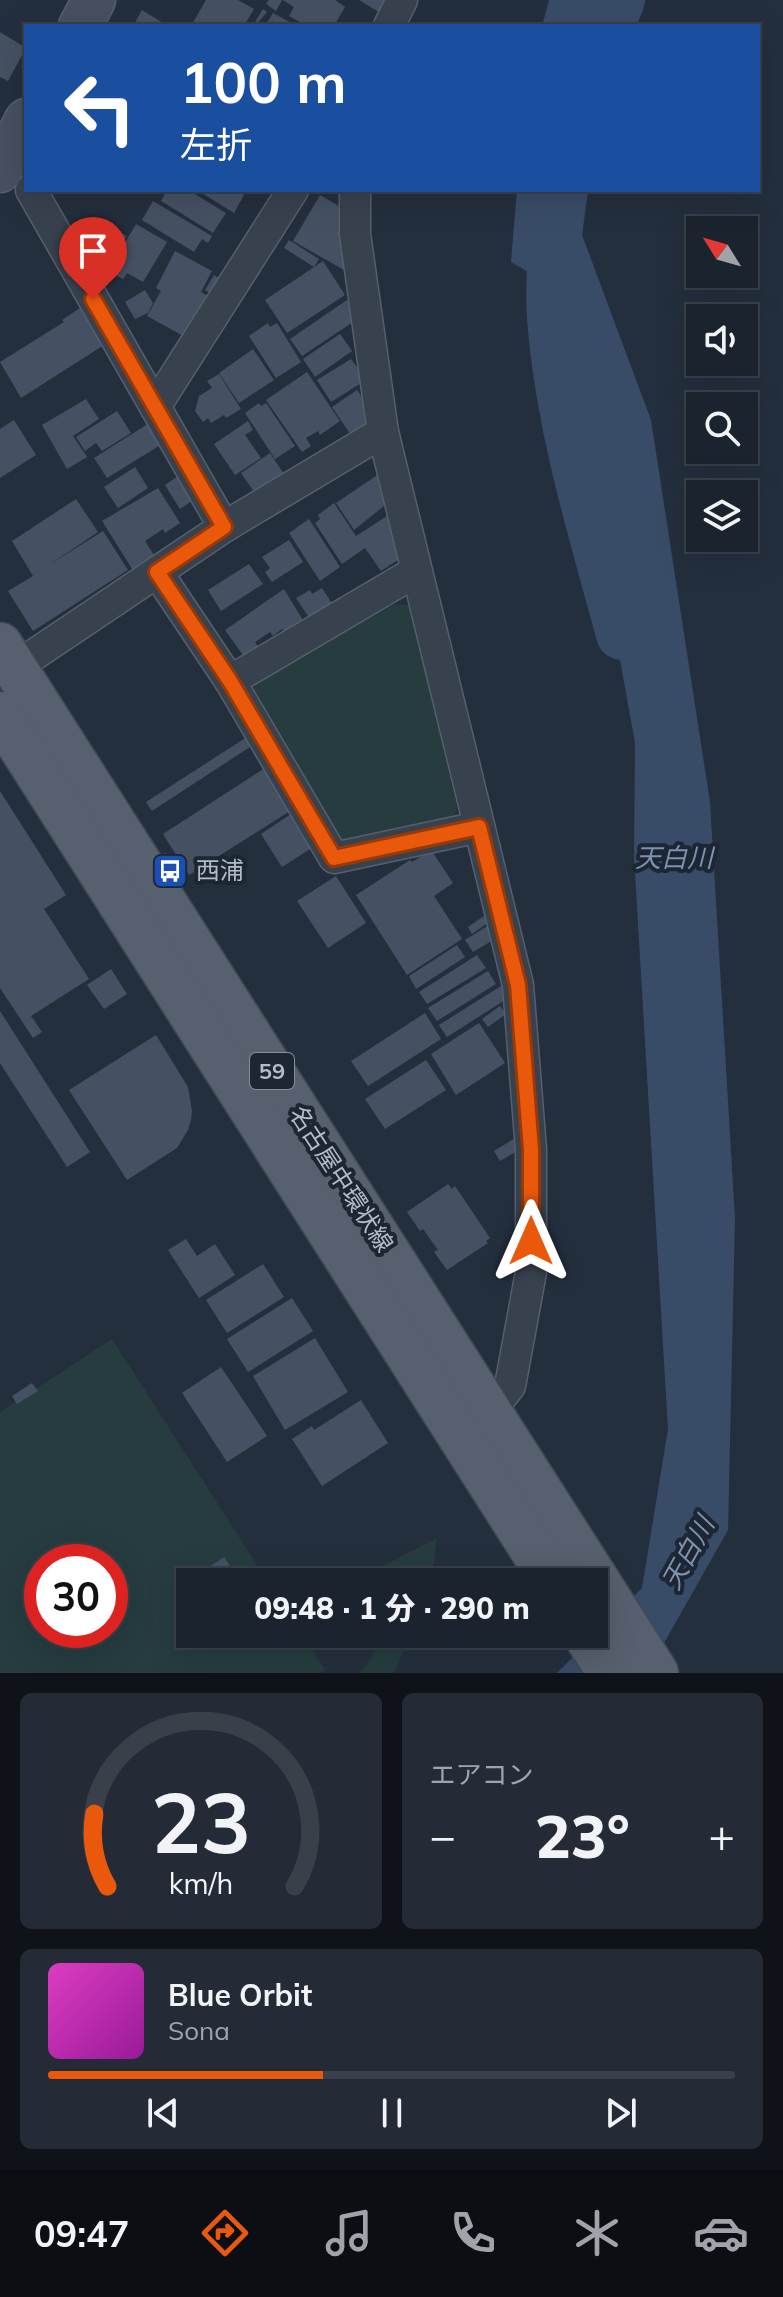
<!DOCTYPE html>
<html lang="ja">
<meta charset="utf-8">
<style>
body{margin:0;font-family:Mulish,"Noto Sans JP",sans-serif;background:#242b36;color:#f1f3f6;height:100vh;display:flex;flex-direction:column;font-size:30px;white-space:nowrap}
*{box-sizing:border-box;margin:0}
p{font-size:26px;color:#a0a4aa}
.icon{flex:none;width:44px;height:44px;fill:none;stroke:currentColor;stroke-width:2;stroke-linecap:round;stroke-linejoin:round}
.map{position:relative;height:1673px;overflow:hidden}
.drawer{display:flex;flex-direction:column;gap:20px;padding:20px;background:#0f1319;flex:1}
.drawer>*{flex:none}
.top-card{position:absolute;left:24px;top:24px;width:736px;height:168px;border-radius:0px;box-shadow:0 8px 32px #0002,0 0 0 2px #39404a;background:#1a4fa0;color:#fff;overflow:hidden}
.needle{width:52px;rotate:307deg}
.fabs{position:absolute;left:686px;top:216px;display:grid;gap:16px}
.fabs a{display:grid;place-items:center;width:72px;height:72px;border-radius:0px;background:#1b232e;box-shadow:0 8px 32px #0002,0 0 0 2px #39404a;font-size:40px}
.speed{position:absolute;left:24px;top:1544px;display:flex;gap:16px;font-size:40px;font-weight:700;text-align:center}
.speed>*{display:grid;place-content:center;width:104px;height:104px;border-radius:50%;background:#1b232e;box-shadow:0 8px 32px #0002,0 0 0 2px #39404a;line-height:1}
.speed .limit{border:12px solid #d22;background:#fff;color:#111}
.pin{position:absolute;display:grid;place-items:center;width:68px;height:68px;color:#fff;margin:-82px -34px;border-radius:50% 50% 50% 0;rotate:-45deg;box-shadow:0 0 8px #0007}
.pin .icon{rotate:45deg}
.me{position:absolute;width:88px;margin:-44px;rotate:0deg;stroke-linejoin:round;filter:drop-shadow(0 0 6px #0008)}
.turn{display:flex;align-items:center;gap:28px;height:168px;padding:0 24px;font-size:36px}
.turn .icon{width:104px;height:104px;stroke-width:2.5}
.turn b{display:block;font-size:56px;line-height:68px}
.big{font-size:60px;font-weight:800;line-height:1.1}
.drawer .card{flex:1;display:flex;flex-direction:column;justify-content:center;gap:12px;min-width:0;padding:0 28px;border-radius:12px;background:#242b36}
.drawer .dial{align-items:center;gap:0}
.dial svg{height:208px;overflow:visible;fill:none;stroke:#39404a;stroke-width:7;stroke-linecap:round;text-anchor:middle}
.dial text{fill:#f1f3f6;stroke:none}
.song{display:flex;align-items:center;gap:24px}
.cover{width:96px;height:96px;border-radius:12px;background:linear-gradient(135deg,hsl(310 70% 55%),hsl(300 70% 35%))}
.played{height:8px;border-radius:4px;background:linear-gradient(90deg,#ea580c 40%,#39404a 40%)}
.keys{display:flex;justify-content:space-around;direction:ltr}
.heat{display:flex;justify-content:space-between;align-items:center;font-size:44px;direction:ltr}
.drawer .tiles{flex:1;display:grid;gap:20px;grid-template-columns:1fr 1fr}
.card:last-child{grid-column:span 2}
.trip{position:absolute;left:176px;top:1568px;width:432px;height:80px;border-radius:0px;background:#1b232e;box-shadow:0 8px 32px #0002,0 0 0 2px #39404a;font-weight:800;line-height:80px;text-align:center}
.dock{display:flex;height:128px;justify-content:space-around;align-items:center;background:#0b0e12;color:#a0a4aa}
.dock .icon{width:56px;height:56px}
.dock .on{color:#ea580c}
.dock b{font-size:36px;color:#f1f3f6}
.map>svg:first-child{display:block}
</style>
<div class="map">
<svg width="783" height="1673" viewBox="0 0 783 1673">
<rect width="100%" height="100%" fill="#242f3e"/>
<g fill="#263c3f" fill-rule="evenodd">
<polygon points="395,604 410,605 457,808 451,824 335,847 245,685"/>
<path d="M112,1339l156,243h-78v52h112l23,36 -4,3h-321v-261zM42,1562h68v68h-68z"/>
<polygon points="437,1538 431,1582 368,1582 381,1567"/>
<polygon points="379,1634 411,1634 394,1673 360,1673 381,1643"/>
</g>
<g fill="#394c67">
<polygon points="549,0 623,0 599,17 594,26 542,26"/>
<polygon points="517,190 574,190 582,235 651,420 710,802 735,1218 728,1530 647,1673 557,1673 642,1588 668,1429 634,856 635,743 553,286 511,262"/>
</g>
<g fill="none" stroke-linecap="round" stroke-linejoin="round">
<g stroke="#394c67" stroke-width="52">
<polyline points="608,26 619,0"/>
<path d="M562,190c-6,41 -12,86 -9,128 8,107 41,213 69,316"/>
</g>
</g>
<g fill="#455162">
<polygon points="206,0 238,0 254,9 244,26 191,26"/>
<polygon points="269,0 282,0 276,11 266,4"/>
<polygon points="283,0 335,0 345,7 334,26 307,26 289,16 294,7"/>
<polygon points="359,0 391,0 382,14"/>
<polygon points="263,9 267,12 255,26 253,25"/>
<polygon points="142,10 168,26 133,26"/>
<polygon points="273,13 297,26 265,26"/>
<polygon points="0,32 26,48 8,81 0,77"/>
<polygon points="167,190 188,190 226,213 213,233 161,201"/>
<polygon points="197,190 237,190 244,195 234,213"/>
<polygon points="320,195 349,212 353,254 344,270 293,241"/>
<polygon points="153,201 212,236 208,243 202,239 194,252 142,220"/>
<polygon points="136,224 167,242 143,282 127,273 123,279 108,271"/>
<polygon points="108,225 127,236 114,259 95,247"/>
<polygon points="289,240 319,259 314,267 284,248"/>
<polygon points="175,251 212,271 201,292 210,297 187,338 147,316 161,291 156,288"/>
<polygon points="323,261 345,295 287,333 265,300"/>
<polygon points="214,275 229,284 220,299 205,290"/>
<polygon points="145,290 153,303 148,313 135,319 125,302"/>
<polygon points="347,300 359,318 302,356 290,339"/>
<polygon points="80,308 104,345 21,398 0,362 64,322 62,320"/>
<polygon points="268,323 270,327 277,323 301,362 276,378 249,336"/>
<polygon points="340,334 352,351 315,377 303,359"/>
<polygon points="253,349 274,380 239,403 219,373"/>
<polygon points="351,359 366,380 331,402 317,380"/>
<polygon points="307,372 340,421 320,435 318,431 306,438 311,446 302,452 266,400"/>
<polygon points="219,374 241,409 226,418 224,415 211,423 208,418 203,422 195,411 199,396 212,388 207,381"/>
<polygon points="357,390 378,421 353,438 332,407"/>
<polygon points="86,399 99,419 73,436 87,457 67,469 42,425"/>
<polygon points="259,403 261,406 266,403 295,446 275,459 245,413"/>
<polygon points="117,411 131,433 102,451 96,443 85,451 76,437"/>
<polygon points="14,420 36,455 0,478 0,429"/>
<polygon points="154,420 167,441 107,478 94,458"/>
<polygon points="248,421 253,430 245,435 261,458 235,475 214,444"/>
<polygon points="270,453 288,480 257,496 241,473"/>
<polygon points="135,467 148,488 118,508 104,487"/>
<polygon points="184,472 199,496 180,509 165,485"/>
<polygon points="379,474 394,498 354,530 336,503"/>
<polygon points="158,488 180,523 165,533 163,529 145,541 156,558 134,572 102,521"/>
<polygon points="76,499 98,532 49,565 103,531 128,570 33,631 8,591 33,576 12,541"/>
<polygon points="334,503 356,536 387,516 403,540 407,554 381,571 365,548 342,564 315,523 320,519 318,515"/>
<polygon points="309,519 340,567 320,581 289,533"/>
<polygon points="289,540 303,562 272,582 265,572 270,568 262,557"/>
<polygon points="249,564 263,584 221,611 208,590"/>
<polygon points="322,588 335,608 312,622 296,598 310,590 312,594"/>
<polygon points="284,589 304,622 285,634 282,629 273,636 270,632 255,642 259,648 245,658 225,630"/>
<polygon points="250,735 256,743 152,811 146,802"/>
<polygon points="271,764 298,806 189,875 163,834"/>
<polygon points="0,791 66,895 44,909 89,979 31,1016 42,1032 33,1038 0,988"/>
<polygon points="294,812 318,844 282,867 261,834"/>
<polygon points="431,850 453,883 434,896 462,939 407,975 356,895 410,860 412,862"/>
<polygon points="165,853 177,872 169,878 157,859"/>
<polygon points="336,876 366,923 328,948 297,901"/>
<polygon points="484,916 489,922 472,934 468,927"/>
<polygon points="492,923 500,936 473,952 465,940"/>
<polygon points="457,945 465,957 416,989 409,976"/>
<polygon points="477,955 486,968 427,1004 419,992"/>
<polygon points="111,969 127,994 104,1009 87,985"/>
<polygon points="488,971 496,984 437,1021 428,1008"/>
<polygon points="501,986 508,998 447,1037 439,1025"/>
<polygon points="500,1006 506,1014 488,1027 482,1019"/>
<polygon points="0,1011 90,1152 67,1167 0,1063"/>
<polygon points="425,1013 441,1039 368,1086 351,1061"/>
<polygon points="479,1023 505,1063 456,1095 431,1054"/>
<polygon points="156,1035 188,1087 192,1111 191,1120 188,1130 177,1148 127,1180 69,1090"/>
<polygon points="426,1060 446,1090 385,1129 365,1099"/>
<polygon points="520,1135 519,1150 500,1161 494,1151"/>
<polygon points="448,1184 452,1189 455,1186 490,1238 486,1241 488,1243 447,1270 434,1252 438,1250 423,1229 420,1231 407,1212"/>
<polygon points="186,1239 197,1256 215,1244 235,1275 199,1298 168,1250"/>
<polygon points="263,1264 284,1297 227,1333 206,1300"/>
<polygon points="292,1298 313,1331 248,1372 227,1339"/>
<polygon points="315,1338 348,1392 285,1430 253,1376"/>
<polygon points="221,1367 267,1436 227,1462 182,1393"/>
<polygon points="32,1383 38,1391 17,1404 12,1396"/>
<polygon points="361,1400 388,1443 322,1486 292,1439 312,1426 314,1430"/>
<polygon points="224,1557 241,1582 210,1582 203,1571"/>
</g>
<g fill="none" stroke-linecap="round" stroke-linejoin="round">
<g stroke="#565f6c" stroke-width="33">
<g id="street">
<polyline points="389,26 402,0"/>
<polyline points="31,190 224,527"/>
<polyline points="355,190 355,234 383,432 518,985 531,1150 531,1272 510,1386 490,1411"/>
<polyline points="155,407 293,190"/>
<polyline points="157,572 230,681 334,858 479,827"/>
<polyline points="1,677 224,527 383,432"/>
<polyline points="230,681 415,572"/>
</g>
</g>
<g stroke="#565f6c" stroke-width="45">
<g id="secondary">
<polyline points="80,26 94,0"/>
<polyline points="0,171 26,120"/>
</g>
</g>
<g stroke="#414a57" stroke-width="47">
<g id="primary">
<polyline points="0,645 656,1673"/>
<polyline points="0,714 553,1582"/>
<polyline points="585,1634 610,1673"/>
</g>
</g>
<use href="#street" stroke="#38414e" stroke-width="30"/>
<use href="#secondary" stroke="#465061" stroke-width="42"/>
<use href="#primary" stroke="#56606e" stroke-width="44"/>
</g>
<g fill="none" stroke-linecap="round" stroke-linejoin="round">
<g stroke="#983908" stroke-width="20">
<polyline id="route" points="93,299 224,527 157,572 230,681 334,858 479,827 518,985 531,1150 531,1241"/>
</g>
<use href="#route" stroke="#ea580c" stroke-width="14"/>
</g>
<defs>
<g id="bus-square" transform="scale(1.8)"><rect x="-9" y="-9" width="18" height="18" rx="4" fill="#1a4fb4" stroke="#1d2633"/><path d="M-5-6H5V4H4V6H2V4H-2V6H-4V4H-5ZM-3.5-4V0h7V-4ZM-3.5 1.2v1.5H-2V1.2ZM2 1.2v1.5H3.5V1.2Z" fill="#fff"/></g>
</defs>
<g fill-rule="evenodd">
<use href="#bus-square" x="170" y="871"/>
</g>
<g text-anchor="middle" stroke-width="8" stroke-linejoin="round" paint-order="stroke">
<rect fill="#1d2633" stroke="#878f9c" stroke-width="2" x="250" y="1053" width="44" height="36" rx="6"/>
<g font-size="22" font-weight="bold" fill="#b4bcc9">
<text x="272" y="1079">59</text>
</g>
<g font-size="24" fill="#b4bcc9" stroke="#1d2633" text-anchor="start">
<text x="196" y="879">西浦</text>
</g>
<g font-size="24" fill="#b4bcc9" stroke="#1d2633">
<text transform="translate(341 1179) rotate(57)" y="8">名古屋中環状線</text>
</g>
<g font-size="26" font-style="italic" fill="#7c92b1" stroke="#1d2633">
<text x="674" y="867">天白川</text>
<text transform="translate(688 1553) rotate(-61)" y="9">天白川</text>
</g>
</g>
</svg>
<div class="fabs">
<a><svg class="needle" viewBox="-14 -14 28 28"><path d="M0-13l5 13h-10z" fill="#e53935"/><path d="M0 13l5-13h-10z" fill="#a0a4aa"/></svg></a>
<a><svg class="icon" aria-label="sound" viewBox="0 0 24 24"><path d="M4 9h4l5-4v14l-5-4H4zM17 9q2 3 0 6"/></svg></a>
<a><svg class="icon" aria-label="search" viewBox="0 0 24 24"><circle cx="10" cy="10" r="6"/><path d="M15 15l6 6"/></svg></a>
<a><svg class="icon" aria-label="layers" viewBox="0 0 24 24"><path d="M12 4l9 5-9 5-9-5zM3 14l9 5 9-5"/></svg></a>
</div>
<div class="speed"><div class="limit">30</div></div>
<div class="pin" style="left:93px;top:299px;background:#d93025"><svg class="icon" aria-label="arrive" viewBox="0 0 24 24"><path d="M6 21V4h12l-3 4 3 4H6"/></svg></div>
<svg class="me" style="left:531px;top:1241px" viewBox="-20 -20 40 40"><path d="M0-17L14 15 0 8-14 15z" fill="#ea580c" stroke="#fff" stroke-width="4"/></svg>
<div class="trip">09:48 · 1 分 · 290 m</div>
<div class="top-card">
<div class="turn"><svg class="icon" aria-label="left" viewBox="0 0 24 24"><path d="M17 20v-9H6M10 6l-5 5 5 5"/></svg><div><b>100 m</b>左折</div></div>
</div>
</div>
<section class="drawer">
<div class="tiles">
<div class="card dial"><svg viewBox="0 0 100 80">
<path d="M14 69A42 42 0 1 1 86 69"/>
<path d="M14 69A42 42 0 0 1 9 41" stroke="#ea580c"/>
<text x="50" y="56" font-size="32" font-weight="700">23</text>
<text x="50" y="72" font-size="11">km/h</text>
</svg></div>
<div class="card"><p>エアコン</p>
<div class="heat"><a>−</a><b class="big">23°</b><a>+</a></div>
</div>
<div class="card">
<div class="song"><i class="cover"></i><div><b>Blue Orbit</b><p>Sona</p></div></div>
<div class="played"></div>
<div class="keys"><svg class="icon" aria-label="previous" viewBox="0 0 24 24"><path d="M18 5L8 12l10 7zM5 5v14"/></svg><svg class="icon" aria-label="pause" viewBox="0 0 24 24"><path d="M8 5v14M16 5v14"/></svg><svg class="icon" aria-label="next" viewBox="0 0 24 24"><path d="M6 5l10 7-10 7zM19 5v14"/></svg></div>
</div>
</div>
</section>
<nav class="dock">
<b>09:47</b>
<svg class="icon on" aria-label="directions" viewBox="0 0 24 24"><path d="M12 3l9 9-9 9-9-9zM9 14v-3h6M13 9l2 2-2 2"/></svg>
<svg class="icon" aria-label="music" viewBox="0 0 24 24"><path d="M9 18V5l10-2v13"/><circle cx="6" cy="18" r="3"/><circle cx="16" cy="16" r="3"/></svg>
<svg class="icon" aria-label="phone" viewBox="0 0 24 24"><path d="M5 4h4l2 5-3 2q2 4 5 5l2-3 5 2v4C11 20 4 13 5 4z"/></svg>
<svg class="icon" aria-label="climate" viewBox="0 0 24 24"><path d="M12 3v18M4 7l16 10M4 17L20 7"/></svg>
<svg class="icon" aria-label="car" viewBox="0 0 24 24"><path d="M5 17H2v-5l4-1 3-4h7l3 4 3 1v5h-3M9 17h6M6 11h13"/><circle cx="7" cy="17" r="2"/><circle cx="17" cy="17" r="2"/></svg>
</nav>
